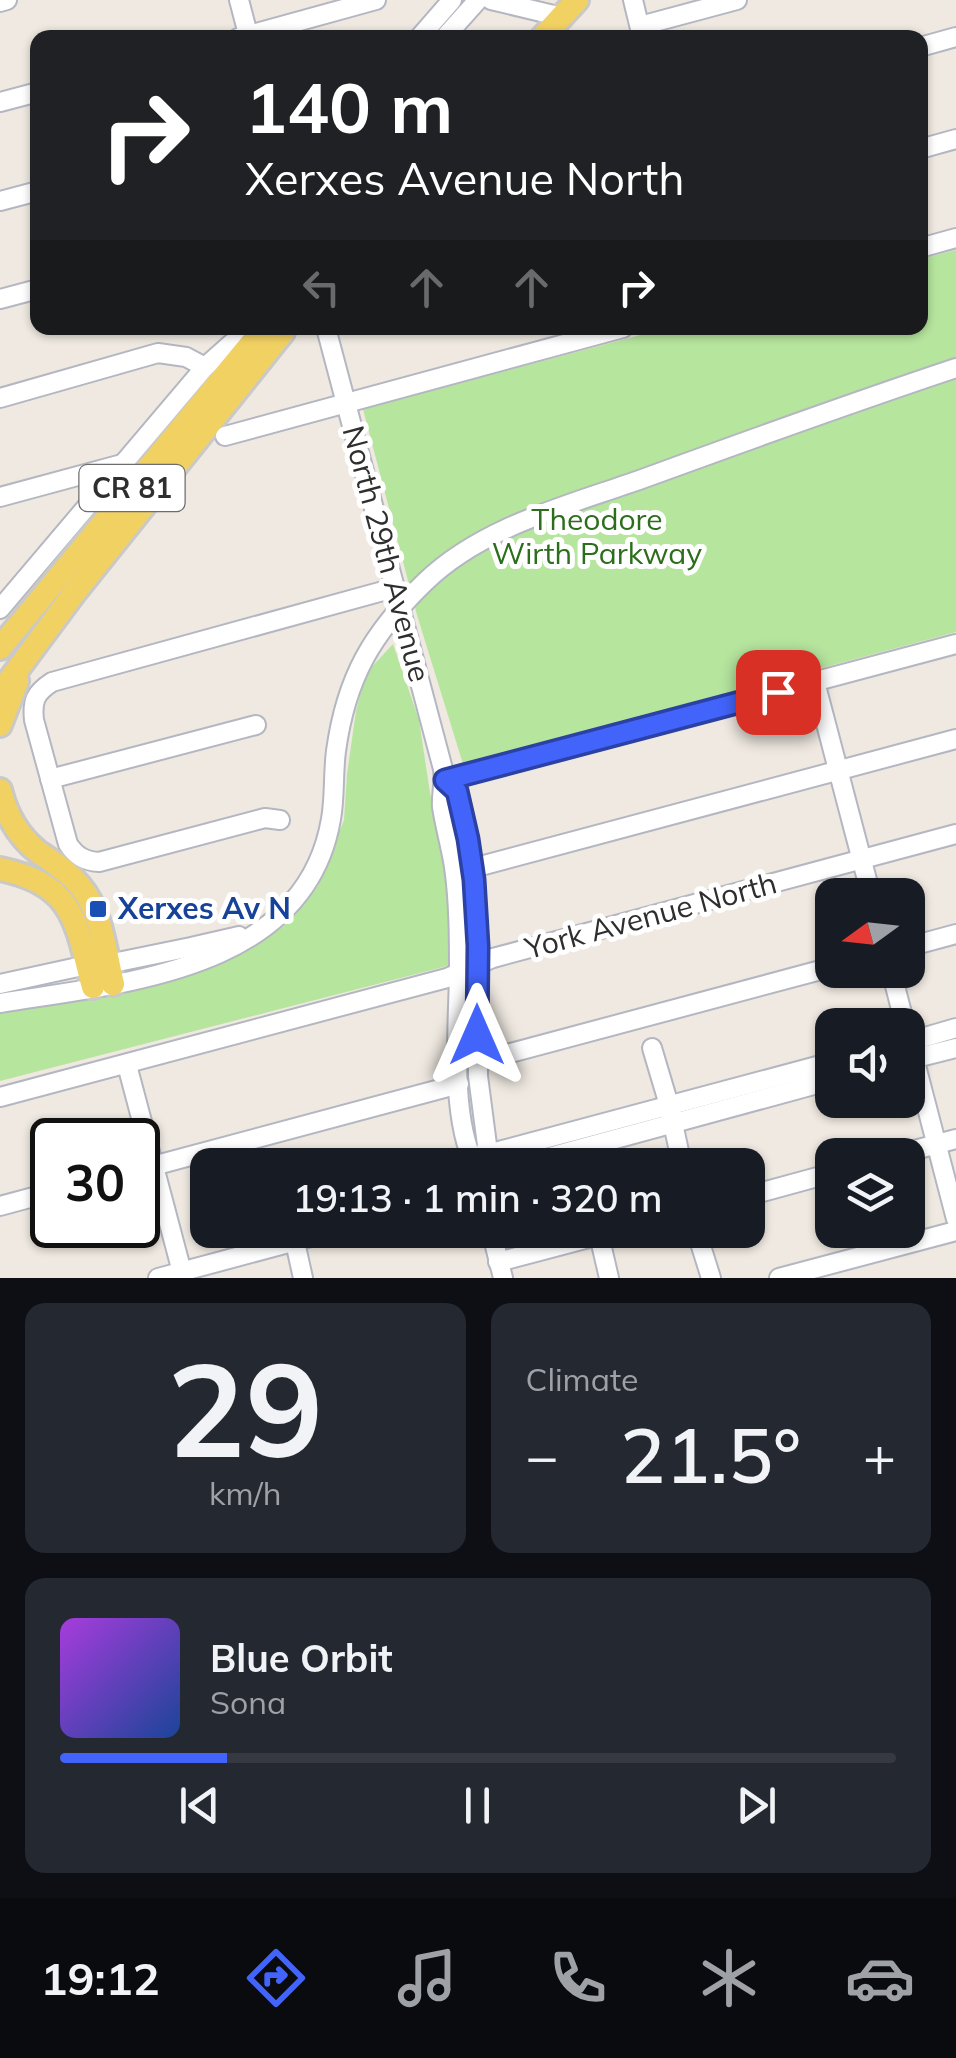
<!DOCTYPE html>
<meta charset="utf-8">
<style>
body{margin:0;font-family:Mulish,sans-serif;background:#242831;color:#f1f3f6;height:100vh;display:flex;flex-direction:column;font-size:38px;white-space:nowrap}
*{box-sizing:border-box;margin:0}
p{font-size:32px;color:#9ea1a6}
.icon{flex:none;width:55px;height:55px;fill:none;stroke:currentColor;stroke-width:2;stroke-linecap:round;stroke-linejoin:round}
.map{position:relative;height:1278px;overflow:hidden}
.sheet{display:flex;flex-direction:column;gap:25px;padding:25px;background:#0d0f14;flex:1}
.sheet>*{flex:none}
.hud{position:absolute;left:30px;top:30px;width:898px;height:305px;border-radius:20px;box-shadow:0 2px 8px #0004;background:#202124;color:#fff;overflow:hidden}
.needle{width:65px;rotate:255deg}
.fabs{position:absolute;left:815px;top:878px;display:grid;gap:20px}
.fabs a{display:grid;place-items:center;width:110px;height:110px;border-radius:20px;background:#171b24;box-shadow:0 2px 8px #0004;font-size:50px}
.speed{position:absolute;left:30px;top:1118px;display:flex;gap:20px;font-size:50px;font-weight:700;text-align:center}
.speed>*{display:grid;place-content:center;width:130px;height:130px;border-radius:50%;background:#171b24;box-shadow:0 2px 8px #0004;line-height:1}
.speed .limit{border:5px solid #111;border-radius:15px;background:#fff;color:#111}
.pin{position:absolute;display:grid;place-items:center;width:85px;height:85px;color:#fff;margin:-42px;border-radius:20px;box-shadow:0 5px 15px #0006}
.me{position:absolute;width:110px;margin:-55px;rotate:0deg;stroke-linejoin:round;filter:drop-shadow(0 0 8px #0008)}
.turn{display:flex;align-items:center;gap:35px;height:210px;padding:0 50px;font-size:45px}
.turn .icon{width:130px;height:130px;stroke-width:2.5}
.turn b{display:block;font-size:70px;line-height:85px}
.lanes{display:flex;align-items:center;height:95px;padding:0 50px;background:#0003;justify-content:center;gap:50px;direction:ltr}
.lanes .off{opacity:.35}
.big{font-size:75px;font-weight:600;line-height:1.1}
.sheet .card{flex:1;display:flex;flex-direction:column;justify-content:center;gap:15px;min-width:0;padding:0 35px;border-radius:20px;background:#242831}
.sheet .dial{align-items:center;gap:0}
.dial b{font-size:130px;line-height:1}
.song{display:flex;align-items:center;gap:30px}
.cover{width:120px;height:120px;border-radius:15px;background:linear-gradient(135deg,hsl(280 70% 55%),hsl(220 70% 35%))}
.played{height:10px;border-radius:5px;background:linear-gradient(90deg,#4264fb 20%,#363941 20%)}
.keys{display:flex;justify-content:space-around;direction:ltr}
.heat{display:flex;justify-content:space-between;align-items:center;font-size:55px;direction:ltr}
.sheet .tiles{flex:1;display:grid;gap:25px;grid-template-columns:1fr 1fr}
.card:last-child{grid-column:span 2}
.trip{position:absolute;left:190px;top:1148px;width:575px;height:100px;border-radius:20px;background:#171b24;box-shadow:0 2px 8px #0004;font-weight:600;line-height:100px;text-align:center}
.tab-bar{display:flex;height:160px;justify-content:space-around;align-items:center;background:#090b0e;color:#9ea1a6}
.tab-bar .icon{width:70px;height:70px}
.tab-bar .current{color:#4264fb}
.tab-bar b{font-size:45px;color:#f1f3f6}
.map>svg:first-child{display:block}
</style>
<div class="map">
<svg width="956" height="1278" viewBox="0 0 956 1278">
<rect width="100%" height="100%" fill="#efe9e1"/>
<g fill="#b6e59e">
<polygon points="956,250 956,632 463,764 417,615 363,409 667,328 920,328 920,259"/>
<polygon points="393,644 419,720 430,793 446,867 451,965 0,1081 0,1004 178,970 236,956 284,926 318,886 344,820 347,774 356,711 366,673"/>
</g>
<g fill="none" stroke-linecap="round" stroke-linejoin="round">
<g stroke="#b4b7c1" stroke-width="22">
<g id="minor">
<polyline points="239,0 249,38"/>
<polyline points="491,0 562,17"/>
<polyline points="633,0 641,33"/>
<polyline points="0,2 7,0"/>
<polyline points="640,26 737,0"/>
<polyline points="238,38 376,0"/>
<polyline points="419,38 452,0"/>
<polyline points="444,38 478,0"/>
<polyline points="920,47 956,37"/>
<polyline points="0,102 38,92"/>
<polyline points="920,149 956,139"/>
<polyline points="0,201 38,191"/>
<polyline points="920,248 956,238"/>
<polyline points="0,299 38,289"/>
<path d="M326,328l117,441c2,13 -2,25 -1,38 3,20 9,40 12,60 5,35 5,73 5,108 -1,52 -9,143 16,190"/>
<polyline points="0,398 158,353 186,357 205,367"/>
<polyline points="225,436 623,328"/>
<polyline points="0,497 122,464"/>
<polyline points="0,609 205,367 232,343 259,328"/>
<polyline points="815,682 871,895"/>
<polyline points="50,779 256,725"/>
<polyline points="445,780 956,644"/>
<polyline points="445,780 457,791 468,839 474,880 478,946 478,1076 487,1145 482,1165"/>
<path d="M280,820l-15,-2 -166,44c-15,-1 -23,-6 -31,-18l-34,-124c-2,-19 1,-27 18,-38l342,-94"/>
<polyline points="473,868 956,739"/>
<polyline points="908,947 956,934"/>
<polyline points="891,970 905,1025"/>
<polyline points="0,984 87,965 108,964 191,947 239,936"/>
<path d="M0,1003c121,-20 305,-31 331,-184 4,-22 2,-45 5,-68 10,-73 36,-118 89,-169 58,-56 144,-77 217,-103 104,-38 209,-76 314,-111"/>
<polyline points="908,1035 956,1219"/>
<polyline points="908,1042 956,1028"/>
<polyline points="652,1048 669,1105 682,1165"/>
<polyline points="908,1060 956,1048"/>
<polyline points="477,1062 832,967"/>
<polyline points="127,1065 182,1272"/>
<polyline points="0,1097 447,978 493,958 956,834"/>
<polyline points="896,1155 956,1139"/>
<polyline points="488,1165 499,1151 832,1062"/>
<polyline points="520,1165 832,1080"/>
<polyline points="138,1170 459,1084"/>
<polyline points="748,1196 832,1173"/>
<polyline points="0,1206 52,1192"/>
<polyline points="491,1230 503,1278"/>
<polyline points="696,1230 711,1278"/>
<polyline points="599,1235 609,1278"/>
<polyline points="295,1242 303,1278"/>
<polyline points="498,1262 619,1230"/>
<polyline points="158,1278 337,1230"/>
<polyline points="779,1278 956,1231"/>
</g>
</g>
<g stroke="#c9c9c9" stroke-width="28">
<g id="major">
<polyline points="542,38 577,0"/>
<polyline points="0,648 264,328"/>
<polyline points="0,693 75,592 283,332 284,328"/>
<polyline points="0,725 17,681"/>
<path d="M0,790c6,24 17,45 37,61 15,11 31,20 43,35 22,26 25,66 33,98"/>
<path d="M0,869c75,15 76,54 93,118"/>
</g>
</g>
<use href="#minor" stroke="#fff" stroke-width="18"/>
<use href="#major" stroke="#f2d163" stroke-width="22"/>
</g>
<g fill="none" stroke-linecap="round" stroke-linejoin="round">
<g stroke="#2b41a3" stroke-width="25">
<polyline id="route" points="477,1035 478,946 474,880 468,839 457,791 445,780 778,692"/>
</g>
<use href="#route" stroke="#4264fb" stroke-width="18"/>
</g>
<rect fill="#1a4fb4" stroke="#fff" stroke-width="4" x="88" y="899" width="20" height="20" rx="5"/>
<g text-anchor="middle" stroke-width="10" stroke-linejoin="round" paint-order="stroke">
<rect fill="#fff" stroke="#6d6d6d" stroke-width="2.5" x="79.5" y="465" width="105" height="46" rx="8"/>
<g font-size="28" font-weight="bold" fill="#2e2e2e">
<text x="132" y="498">CR 81</text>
</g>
<g font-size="30" fill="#2c6e1b" stroke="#fff">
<text x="597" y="530">Theodore<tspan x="597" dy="34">Wirth Parkway</tspan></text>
</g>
<g font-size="30" fill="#2e2e2e" stroke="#fff">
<text transform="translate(386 554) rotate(75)" y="10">North 29th Avenue</text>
<text transform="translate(651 916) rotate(-15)" y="10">York Avenue North</text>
</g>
<g font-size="30" font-weight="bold" fill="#164399" stroke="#fff" text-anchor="start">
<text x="118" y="919">Xerxes Av N</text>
</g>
</g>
</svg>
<div class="fabs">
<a><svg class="needle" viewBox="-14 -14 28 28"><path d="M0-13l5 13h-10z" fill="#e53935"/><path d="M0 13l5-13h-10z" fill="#9ea1a6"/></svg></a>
<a><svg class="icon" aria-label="sound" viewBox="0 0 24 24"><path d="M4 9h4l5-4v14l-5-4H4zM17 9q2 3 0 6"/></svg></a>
<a><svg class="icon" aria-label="layers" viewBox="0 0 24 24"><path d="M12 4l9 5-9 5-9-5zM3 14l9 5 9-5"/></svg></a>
</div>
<div class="speed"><div class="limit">30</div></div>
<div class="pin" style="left:778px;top:692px;background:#d93025"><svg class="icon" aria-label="arrive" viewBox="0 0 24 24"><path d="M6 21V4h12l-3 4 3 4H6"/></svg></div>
<svg class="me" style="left:477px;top:1035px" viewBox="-20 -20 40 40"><path d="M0-17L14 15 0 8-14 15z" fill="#4264fb" stroke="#fff" stroke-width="4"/></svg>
<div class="trip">19:13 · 1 min · 320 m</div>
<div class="hud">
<div class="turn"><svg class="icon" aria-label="right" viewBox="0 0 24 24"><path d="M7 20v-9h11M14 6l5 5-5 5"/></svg><div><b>140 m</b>Xerxes Avenue North</div></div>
<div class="lanes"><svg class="icon off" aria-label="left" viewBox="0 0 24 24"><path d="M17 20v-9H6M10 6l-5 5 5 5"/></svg><svg class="icon off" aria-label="ahead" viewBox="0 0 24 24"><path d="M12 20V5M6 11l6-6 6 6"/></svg><svg class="icon off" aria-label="ahead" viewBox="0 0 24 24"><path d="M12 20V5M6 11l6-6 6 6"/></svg><svg class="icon" aria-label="right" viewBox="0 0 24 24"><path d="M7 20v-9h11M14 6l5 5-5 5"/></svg></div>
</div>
</div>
<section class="sheet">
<div class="tiles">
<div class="card dial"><b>29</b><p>km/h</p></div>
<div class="card"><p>Climate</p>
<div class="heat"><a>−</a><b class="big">21.5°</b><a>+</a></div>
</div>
<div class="card">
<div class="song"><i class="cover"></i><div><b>Blue Orbit</b><p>Sona</p></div></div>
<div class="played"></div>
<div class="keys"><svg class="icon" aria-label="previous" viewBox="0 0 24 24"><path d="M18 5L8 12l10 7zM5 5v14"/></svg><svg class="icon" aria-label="pause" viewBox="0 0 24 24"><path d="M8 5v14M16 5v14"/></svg><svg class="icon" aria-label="next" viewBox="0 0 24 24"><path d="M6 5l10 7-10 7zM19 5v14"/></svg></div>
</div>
</div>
</section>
<nav class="tab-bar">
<b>19:12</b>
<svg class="icon current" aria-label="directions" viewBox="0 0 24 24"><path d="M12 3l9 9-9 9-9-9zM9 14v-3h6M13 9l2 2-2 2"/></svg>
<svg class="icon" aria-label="music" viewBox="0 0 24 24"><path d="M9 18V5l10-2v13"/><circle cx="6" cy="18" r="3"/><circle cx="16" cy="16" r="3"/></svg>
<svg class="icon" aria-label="phone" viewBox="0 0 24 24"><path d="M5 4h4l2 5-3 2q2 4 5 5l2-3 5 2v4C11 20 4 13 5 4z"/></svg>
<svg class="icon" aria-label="climate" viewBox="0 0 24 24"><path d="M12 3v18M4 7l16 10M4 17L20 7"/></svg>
<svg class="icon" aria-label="car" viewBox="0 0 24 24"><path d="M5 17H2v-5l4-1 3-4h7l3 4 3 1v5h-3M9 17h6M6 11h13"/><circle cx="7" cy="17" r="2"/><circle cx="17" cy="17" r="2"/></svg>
</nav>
